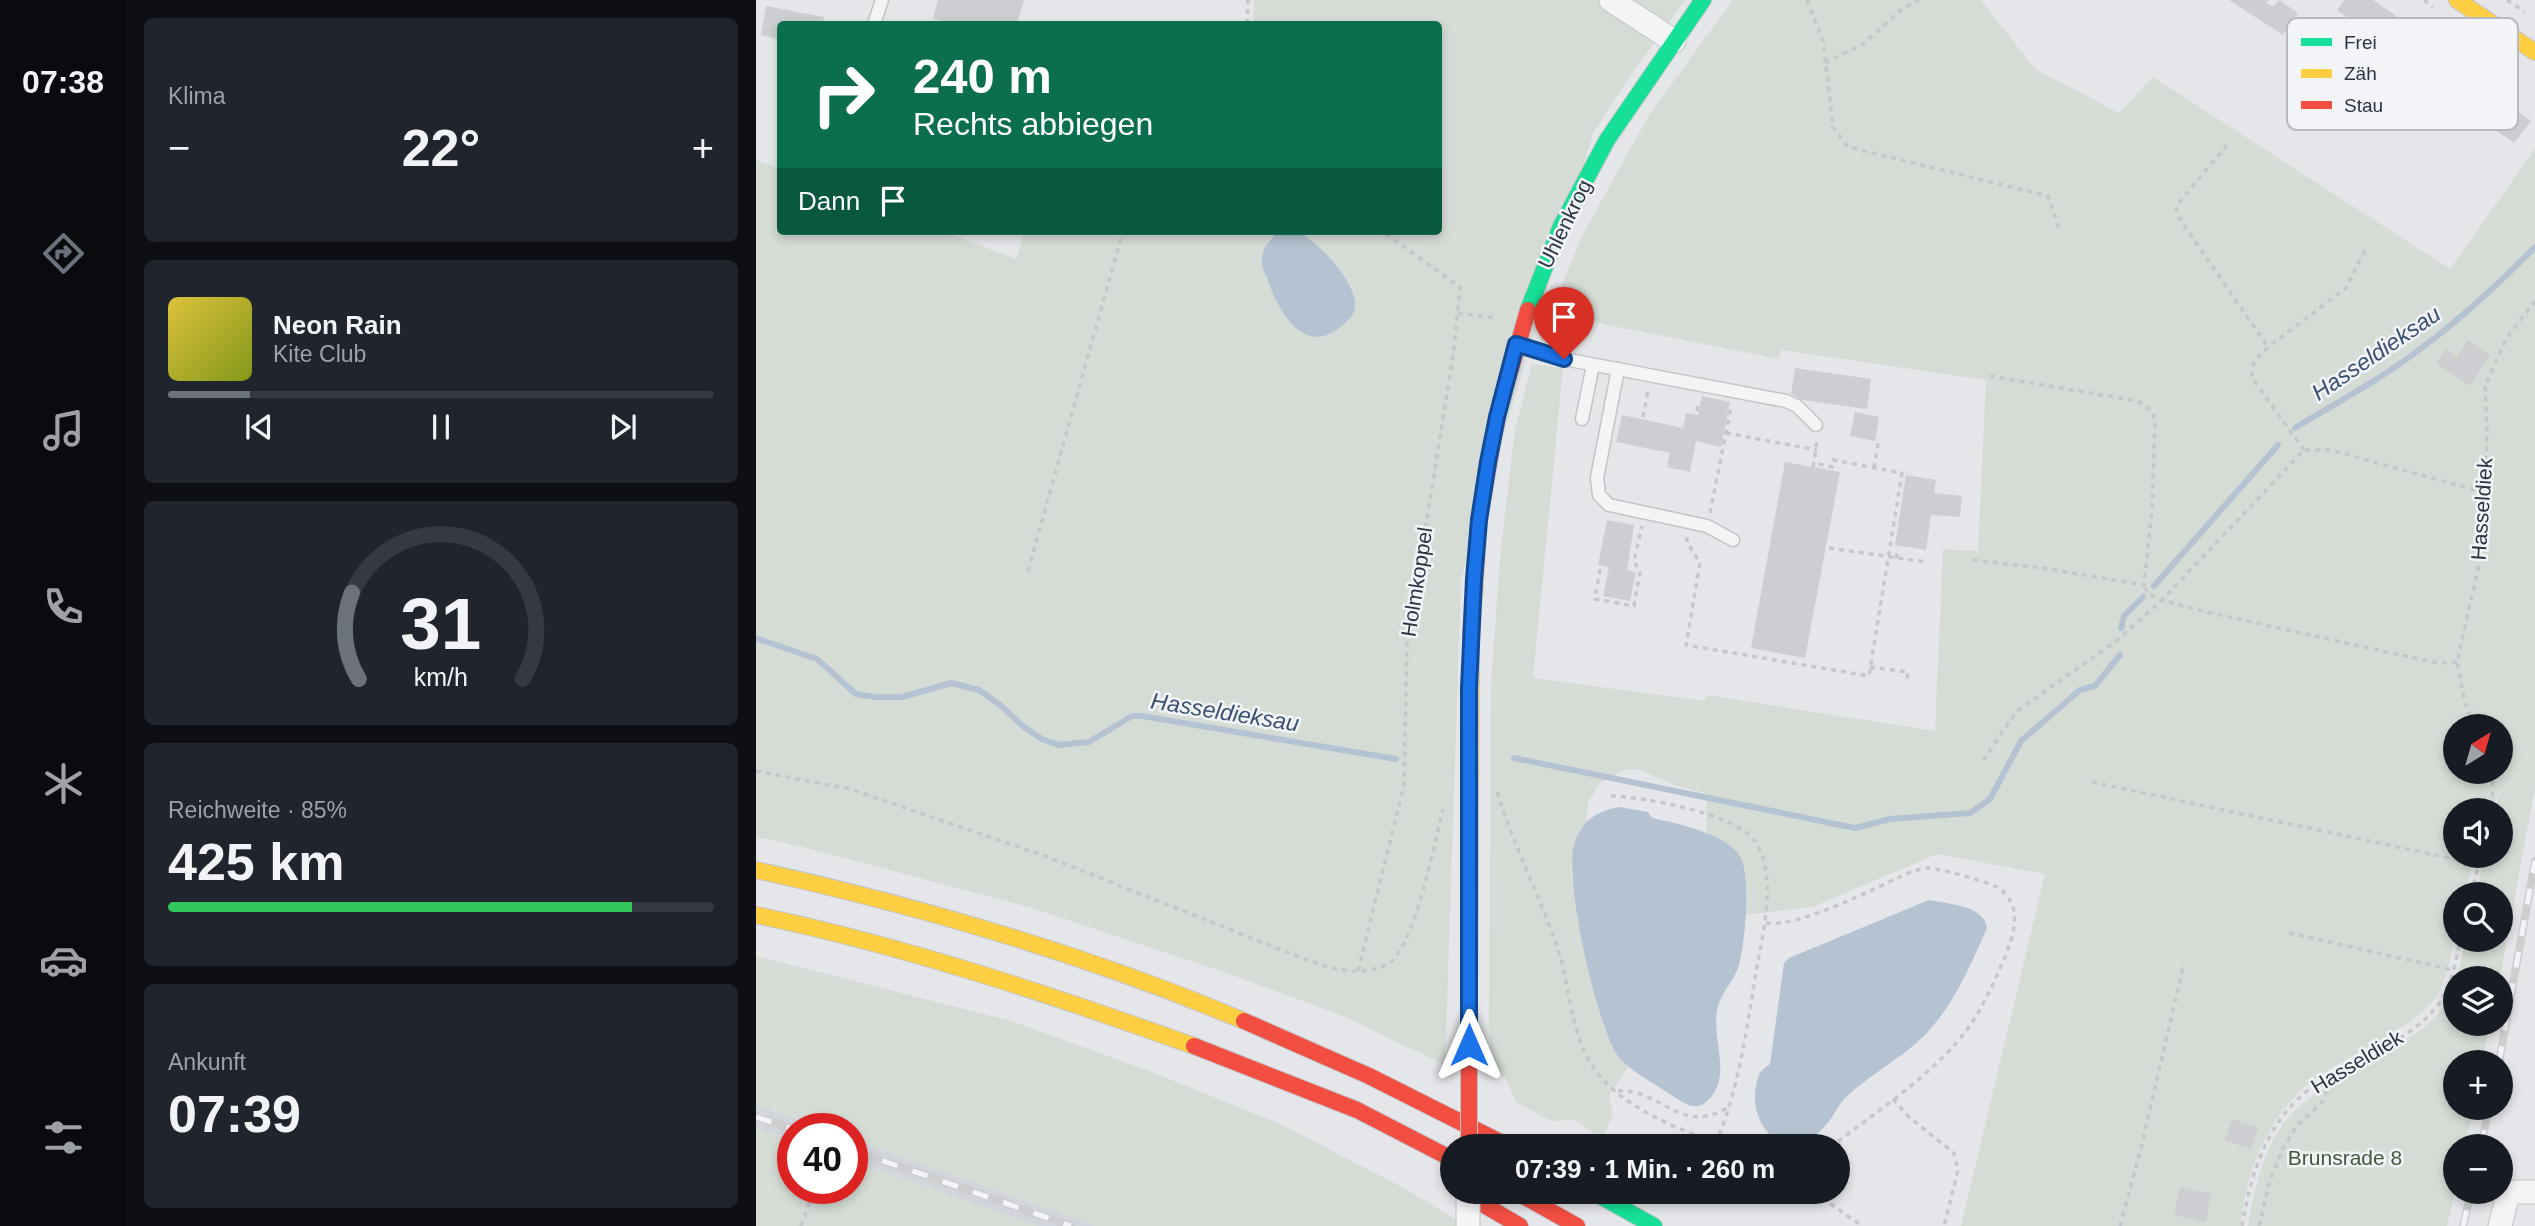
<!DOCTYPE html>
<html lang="de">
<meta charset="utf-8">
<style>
body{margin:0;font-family:Arial,sans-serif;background:#20242c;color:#f1f3f6;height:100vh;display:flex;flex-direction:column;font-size:26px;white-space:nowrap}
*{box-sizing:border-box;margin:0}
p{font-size:23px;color:#9ea1a6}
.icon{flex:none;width:38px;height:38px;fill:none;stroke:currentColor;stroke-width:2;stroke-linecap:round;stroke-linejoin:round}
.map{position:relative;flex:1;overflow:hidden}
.drawer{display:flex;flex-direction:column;gap:18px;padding:18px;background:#0d0f14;width:630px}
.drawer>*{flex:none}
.top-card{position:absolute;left:21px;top:21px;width:665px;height:214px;border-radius:7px;box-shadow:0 4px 10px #0003;background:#0b6e4f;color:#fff;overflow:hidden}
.needle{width:46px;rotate:37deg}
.controls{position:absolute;left:1687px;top:714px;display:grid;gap:14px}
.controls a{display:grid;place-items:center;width:70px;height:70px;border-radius:50%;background:#171b24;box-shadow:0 4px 10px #0003;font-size:35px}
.speed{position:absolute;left:21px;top:1113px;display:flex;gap:14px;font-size:35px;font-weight:700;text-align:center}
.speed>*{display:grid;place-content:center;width:91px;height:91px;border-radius:50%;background:#171b24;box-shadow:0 4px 10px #0003;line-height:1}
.speed .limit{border:10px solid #d22;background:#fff;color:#111}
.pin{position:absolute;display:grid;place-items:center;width:60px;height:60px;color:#fff;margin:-72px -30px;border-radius:50% 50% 50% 0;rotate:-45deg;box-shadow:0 0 7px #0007}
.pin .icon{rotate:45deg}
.me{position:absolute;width:77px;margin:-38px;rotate:0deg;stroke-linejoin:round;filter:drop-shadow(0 0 5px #0008)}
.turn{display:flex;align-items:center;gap:24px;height:147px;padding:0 21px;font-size:32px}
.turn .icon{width:91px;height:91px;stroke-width:2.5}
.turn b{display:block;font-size:49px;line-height:60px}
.then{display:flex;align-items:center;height:66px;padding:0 21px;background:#0003;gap:14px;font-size:26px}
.big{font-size:52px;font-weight:800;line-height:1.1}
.drawer .widget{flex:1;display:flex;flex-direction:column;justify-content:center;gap:10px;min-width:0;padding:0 24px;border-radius:10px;background:#20242c}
.drawer .dial{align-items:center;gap:0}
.dial svg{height:182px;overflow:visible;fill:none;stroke:#363941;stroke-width:7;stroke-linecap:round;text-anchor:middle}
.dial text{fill:#f1f3f6;stroke:none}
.song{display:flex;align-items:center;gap:21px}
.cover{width:84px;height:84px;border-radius:10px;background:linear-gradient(135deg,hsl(50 70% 55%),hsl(70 70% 35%))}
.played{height:7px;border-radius:4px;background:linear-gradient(90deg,#6c727c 15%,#363941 15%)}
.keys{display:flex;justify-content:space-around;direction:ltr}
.heat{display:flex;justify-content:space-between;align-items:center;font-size:38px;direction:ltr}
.charge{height:10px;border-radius:5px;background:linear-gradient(90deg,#34c759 85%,#363941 0)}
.trip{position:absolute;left:684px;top:1134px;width:410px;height:70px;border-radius:35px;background:#171b24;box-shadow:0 4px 10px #0003;font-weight:800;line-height:70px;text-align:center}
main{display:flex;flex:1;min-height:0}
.dock{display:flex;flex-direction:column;width:126px;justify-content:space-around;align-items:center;background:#090b0e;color:#9ea1a6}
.dock .icon{width:49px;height:49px}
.dock .active{color:#6c727c}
.dock b{font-size:32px;color:#f1f3f6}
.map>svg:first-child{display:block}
</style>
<main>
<nav class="dock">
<b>07:38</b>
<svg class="icon active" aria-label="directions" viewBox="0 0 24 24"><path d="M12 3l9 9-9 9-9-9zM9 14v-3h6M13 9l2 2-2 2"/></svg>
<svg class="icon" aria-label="music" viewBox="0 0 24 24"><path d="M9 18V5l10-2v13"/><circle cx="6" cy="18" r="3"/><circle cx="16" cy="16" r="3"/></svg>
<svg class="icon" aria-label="phone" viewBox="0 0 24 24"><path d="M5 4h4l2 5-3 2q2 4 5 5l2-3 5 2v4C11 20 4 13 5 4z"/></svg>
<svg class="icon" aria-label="climate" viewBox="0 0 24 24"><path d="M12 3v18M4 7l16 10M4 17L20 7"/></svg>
<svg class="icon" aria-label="car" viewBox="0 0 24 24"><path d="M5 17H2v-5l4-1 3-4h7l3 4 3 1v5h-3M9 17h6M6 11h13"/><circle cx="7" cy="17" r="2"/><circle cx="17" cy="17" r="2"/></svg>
<svg class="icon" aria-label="filters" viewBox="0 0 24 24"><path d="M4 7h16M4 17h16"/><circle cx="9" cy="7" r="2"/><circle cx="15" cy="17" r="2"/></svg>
</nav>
<section class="drawer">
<div class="widget"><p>Klima</p>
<div class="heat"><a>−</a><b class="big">22°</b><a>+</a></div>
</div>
<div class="widget">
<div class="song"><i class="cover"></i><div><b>Neon Rain</b><p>Kite Club</p></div></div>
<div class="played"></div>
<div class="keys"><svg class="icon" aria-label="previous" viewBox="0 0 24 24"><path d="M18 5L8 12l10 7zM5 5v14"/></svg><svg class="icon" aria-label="pause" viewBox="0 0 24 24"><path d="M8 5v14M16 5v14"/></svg><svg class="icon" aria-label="next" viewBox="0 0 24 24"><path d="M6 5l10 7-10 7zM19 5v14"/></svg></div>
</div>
<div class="widget dial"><svg viewBox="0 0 100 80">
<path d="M14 69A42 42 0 1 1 86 69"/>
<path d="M14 69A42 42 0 0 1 11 31" stroke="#6c727c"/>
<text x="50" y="56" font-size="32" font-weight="700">31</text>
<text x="50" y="72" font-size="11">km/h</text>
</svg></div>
<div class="widget"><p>Reichweite · 85%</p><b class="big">425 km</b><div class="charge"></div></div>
<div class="widget"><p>Ankunft</p><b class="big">07:39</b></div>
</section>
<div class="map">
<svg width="1779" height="1226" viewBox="0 0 1779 1226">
<rect width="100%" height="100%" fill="#e4e6e9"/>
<g fill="#d3d5dc">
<polygon points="0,1105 68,1129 37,1129 37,1140 0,1128"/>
<polygon points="96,1139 315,1217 340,1226 282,1226 96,1161"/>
</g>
<g fill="#d5dcd5" fill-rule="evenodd">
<path d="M498,0h431l-57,79 -35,54 -132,446 -16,486 -102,-49 -119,-44 -196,-65 -225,-60 -47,-10v-677l24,9v62h162l74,28 9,-28h254l-12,11 80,81c3,-4 7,-10 8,-14 6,-28 -38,-63 -57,-78h140v-207h-185z"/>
<path d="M977,0h248l54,69 84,44 34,-36 297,192 85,-120v638l-35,191h-43l9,-38h35v-46h-25l9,-38h16v-46h-5l4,-21 -9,21h-36v46h19l-9,38h-10c0,34 0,69 -17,99 -12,22 -37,34 -57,47 -23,14 -54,28 -74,45 -42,36 -60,87 -67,141h-279l84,-352 -108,-20 -125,53 -67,8c0,-50 9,-56 -39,-82l1,-39 -33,-9 -34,-15 -12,-1 -27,13 -13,20 -1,19 -13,25 -3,25 12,73 14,61 7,24 14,26 11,11 -20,29 4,20 -11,23 -28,-18 -23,1 -35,-19 -11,-25 -14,-6 -2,-51 2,-339 10,-133 14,-118 17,-66 31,4 -30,310 172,23 2,-6 228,36 8,-182 35,2 8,-171 -205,-30 -2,9 -211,-42 -4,34 -24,-12 42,-103 67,-121zM1699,726h46v46h-46z"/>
<polygon points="0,956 255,1021 396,1072 524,1124 644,1186 711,1226 340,1226 96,1139 96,1129 68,1129 0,1105"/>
<path d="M1699,984v40h35l-8,38h-27v46h18l-8,38h-10v45l-8,35h-199c7,-37 14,-76 38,-106 37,-48 155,-76 169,-136z"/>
<polygon points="0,1128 37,1140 37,1188 96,1188 96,1161 282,1226 0,1226"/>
</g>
<g fill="#b5c2d1">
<path d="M523,231c7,0 15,-1 21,2 20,11 59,51 55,75 -1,8 -9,15 -16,20 -37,29 -62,-20 -72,-50 -2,-4 -5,-11 -5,-15 -1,-14 8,-24 17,-32z"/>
<path d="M863,807l29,5 4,6c24,5 77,16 89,40 10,20 4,89 -3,110 -6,16 -18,25 -21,43 -4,23 8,52 1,73 -3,9 -11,21 -21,22 -10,2 -23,-10 -32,-15 -16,-11 -35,-20 -47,-35 -21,-28 -54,-177 -44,-210 7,-25 21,-34 45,-39z"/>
<path d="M1173,900c19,4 55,5 58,28 -15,34 -30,70 -55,99 -23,28 -60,45 -87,71 -6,6 -10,15 -15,22 -20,26 -49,36 -68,4 -9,-16 -9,-35 -2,-52l10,-8 14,-101 5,-5z"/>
</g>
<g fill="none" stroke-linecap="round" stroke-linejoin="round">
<g stroke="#b5c2d1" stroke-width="6">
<path d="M1539,428c29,-18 59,-34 88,-53 56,-36 106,-81 152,-128"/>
<polyline points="1398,586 1522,445"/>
<polyline points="1365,628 1368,616 1387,597"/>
<polyline points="0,638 61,659 100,694 119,697 146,697 195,683 223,690 243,704 268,727 286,739 303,745 333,742 376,716 386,716 640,759"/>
<polyline points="758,758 1099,828 1134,819 1214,813 1234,799 1265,741 1324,690 1339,686 1364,655"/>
</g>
</g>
<g fill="#ccced1">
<polygon points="182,0 268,0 261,24 200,24 177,19"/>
<polygon points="1473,0 1513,0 1510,3 1517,7 1523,0 1542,13 1527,35"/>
<polygon points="1588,0 1617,0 1741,86 1736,93 1775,121 1758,143 1720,116 1714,124 1702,116 1697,122 1682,111 1688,104 1646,75 1656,61 1622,38 1608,56 1591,44 1595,38 1586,32 1595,20 1581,10"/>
<polygon points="10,6 68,17 67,24 24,24 24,39 5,35"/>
<polygon points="1712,340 1734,355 1714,386 1680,363 1690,349 1701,357"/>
<polygon points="1039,368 1115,379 1111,409 1047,400 1035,394"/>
<polygon points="946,396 974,402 965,447 940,441 934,472 911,467 914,453 860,442 866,415 927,428 930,413 942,415"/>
<polygon points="1099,412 1123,417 1119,441 1094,436"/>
<polygon points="1029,462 1084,472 1049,658 995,648"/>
<polygon points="1150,475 1180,480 1178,493 1206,496 1204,517 1175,515 1170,550 1139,545"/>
<polygon points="851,520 878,525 871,570 880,572 874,601 847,596 853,567 842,565"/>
<polygon points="1476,1119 1502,1128 1495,1149 1469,1140"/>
<polygon points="1424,1187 1455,1194 1450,1222 1418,1215"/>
</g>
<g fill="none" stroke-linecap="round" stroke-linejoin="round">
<g stroke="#c2c4c7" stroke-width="15">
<g id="lane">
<polyline points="118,24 126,0"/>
<polyline points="760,344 808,359 1030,401 1041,406 1060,425"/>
<polyline points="862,369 841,478 843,495 853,505 951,526 977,540"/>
<polyline points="826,419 837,365"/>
</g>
</g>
<g stroke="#c2c4c7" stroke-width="25">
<g id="street">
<polyline points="855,0 918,41"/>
<polyline points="1744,1226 1752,1194 1757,1192 1779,1192"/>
</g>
</g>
<g stroke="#c2c4c7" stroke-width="18">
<g id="fast">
<polyline points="772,310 805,226 851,140 947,0"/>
<polyline points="837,1192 898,1226"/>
</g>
</g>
<g stroke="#c2c4c7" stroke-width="18">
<g id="slow">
<polyline points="1701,0 1779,52"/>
<path d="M0,870c167,37 331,85 488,151"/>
<path d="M0,915c149,31 295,80 438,131"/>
<polyline points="713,1020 715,631 718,596"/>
</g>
</g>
<g stroke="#c2c4c7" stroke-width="18">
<g id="jam">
<polyline points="718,596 723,520 741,417 772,310"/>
<polyline points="488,1021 613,1076 752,1146"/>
<polyline points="438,1046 601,1110 696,1159"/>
<polyline points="706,1192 764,1226"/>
<polyline points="760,1192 821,1226"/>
</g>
</g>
<g stroke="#c5c7ca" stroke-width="3.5" stroke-dasharray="5 5" stroke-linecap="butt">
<polyline points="1051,0 1067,41 1077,127 1092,147 1292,196 1303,229"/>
<polyline points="1668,0 1677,7"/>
<polyline points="1751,0 1769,12"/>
<polyline points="491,24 492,0"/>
<polyline points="1069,63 1107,44 1145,10 1163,0"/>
<polyline points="1471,145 1422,204 1420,210 1423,218 1512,347"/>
<polyline points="702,313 741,318"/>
<polyline points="941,411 943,401"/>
<polyline points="887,417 892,391"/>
<polyline points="970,433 1061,450"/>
<polyline points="1548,450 1499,382 1496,375 1496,367 1500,359 1512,347 1590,288 1611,246"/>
<polyline points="1057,467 1061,441"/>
<polyline points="1118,468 1123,438"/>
<polyline points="954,513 975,407"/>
<polyline points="931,537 931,542 944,563 930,645 1113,676 1146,473 1077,460 1076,467 1058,463"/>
<polyline points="1073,548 1170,562"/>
<polyline points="1140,558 1142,548"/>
<polyline points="1217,560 1287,568 1388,585 1396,510 1399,424 1397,413 1390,406 1381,401 1234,376"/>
<polyline points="844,569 839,599 878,606 884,572 878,561 886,526"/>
<polyline points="272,571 367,231"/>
<polyline points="1701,662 1681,663 1446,611 1406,600 1548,450 1575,450 1730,493"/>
<polyline points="1114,667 1152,672 1151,679"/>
<polyline points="1718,726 1708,699 1701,662 1725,556 1729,524 1731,432 1729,386 1750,339 1779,301"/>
<polyline points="1227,760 1261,711 1359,642 1406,600 1392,594 1388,585"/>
<path d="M0,771l94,18 195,67 262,104c26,9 52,17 79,5 28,-12 49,-125 57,-156"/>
<polyline points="1734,772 1737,782 1736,810"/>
<polyline points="1336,782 1722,864"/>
<path d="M741,792c6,17 11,34 18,50 15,38 33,75 45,114 11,39 12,88 40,120 31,36 80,53 123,70"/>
<path d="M855,796c33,1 120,17 141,42 29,34 9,101 3,140 -9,57 -17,112 -39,165"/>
<polyline points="1715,894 1725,856"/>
<path d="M1010,923c35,5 112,-37 147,-52 5,-1 11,-3 16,-3 12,1 62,14 71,21 23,18 14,45 5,68 -10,23 -20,46 -34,67 -31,46 -95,88 -139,122"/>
<polyline points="1533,933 1697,970"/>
<polyline points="602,971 648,785 651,645 698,349 704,287 626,231"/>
<path d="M862,1091c43,-3 63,46 110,16"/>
<polyline points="1137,1099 1153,1117 1198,1153 1202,1170 1188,1226"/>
<polyline points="1058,1192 1106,1226"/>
<polyline points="45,1226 56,1196"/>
<polyline points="1364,1226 1385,1148 1428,963"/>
<path d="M1486,1226c8,-47 22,-96 58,-129 40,-36 115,-51 144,-101 9,-16 12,-38 16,-56"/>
<polyline points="1503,1226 1514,1180 1527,1148 1541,1126 1567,1101 1576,1077"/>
</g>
<use href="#lane" stroke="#f3f4f5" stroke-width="12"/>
<use href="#street" stroke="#f3f4f5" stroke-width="23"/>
<use href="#fast" stroke="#16e098" stroke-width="16"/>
<use href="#slow" stroke="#ffcf43" stroke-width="16"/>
<use href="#jam" stroke="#f24e42" stroke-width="16"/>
<g stroke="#ccced0" stroke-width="8">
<g id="rail">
<polyline points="1743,1062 1779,861"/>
<polyline points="0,1117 37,1129"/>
<polyline points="1725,1146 1733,1108"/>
<polyline points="96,1150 315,1226"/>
<polyline points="1707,1226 1715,1192"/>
</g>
</g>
<use href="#rail" stroke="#f2f4f7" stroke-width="5" stroke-dasharray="16" stroke-linecap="butt"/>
<g stroke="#c2c4c7" stroke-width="25" stroke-linecap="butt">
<polyline id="street-bridge" points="712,1226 712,1192"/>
</g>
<g stroke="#c2c4c7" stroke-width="18" stroke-linecap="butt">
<polyline id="jam-bridge" points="713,1020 713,1146"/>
</g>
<use href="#street-bridge" stroke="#f3f4f5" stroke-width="23"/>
<use href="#jam-bridge" stroke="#f24e42" stroke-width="16"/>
</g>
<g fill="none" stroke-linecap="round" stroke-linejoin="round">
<g stroke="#114b97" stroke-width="18">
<polyline id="route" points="713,1045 713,688 718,579 723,520 732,462 741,417 760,344 808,359"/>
</g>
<use href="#route" stroke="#1a73e8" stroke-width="12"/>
</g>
<g text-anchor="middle" stroke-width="5" stroke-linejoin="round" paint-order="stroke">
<g font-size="21" fill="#2c3341" stroke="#f2f4f7">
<text transform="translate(809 224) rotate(-64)" y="7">Uhlenkrog</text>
<text transform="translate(1726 509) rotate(-86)" y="7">Hasseldiek</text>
<text transform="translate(661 582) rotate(-81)" y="7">Holmkoppel</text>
<text transform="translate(1601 1062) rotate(-31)" y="7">Hasseldiek</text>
</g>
<g font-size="21" fill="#405b3a" stroke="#f2f4f7">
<text x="1589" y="1165">Brunsrade 8</text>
</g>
<g font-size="23" font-style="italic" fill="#395172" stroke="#f2f4f7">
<text transform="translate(1620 353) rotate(-34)" y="8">Hasseldieksau</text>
<text transform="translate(469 712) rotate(9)" y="8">Hasseldieksau</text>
</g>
</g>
<rect x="1531" y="18" width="231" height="112" rx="10" fill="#f2f4f7" stroke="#b7bac0" stroke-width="2"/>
<rect x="1545" y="38" width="31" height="8" fill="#16e098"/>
<rect x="1545" y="69" width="31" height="9" fill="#ffcf43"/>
<rect x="1545" y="101" width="31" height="8" fill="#f24e42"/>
<g font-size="19" fill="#2c3341">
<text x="1588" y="49">Frei</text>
<text x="1588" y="80">Zäh</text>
<text x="1588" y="112">Stau</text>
</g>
</svg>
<div class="controls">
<a><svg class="needle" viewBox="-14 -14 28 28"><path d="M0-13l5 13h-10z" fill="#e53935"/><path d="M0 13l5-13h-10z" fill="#9ea1a6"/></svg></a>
<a><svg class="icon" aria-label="sound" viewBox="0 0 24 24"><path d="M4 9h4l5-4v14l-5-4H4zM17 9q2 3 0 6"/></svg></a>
<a><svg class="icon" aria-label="search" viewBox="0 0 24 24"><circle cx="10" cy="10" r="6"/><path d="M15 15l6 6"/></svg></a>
<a><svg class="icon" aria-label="layers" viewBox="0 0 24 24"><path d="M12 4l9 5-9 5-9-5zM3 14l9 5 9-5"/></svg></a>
<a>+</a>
<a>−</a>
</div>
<div class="speed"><div class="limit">40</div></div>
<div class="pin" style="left:808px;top:359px;background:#d93025"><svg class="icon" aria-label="arrive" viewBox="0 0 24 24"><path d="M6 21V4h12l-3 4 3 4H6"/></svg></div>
<svg class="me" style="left:713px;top:1045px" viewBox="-20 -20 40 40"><path d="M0-17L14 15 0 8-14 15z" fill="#1a73e8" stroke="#fff" stroke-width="4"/></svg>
<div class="trip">07:39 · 1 Min. · 260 m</div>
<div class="top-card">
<div class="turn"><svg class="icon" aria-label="right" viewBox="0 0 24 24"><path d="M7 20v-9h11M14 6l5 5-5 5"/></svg><div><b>240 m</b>Rechts abbiegen</div></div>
<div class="then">Dann<svg class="icon" aria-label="arrive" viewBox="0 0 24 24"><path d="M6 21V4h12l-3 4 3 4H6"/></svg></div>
</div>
</div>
</main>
